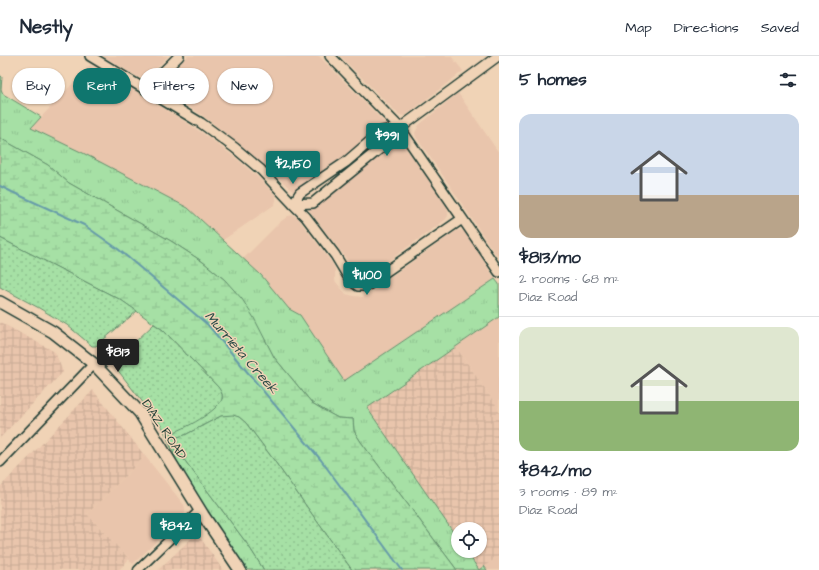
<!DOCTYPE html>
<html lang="en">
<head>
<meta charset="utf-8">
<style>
  body { margin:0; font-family:"Architects Daughter",sans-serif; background:#f6f6f7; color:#1f2937; height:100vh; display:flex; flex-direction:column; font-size:15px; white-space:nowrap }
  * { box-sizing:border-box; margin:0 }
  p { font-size:13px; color:#747a83 }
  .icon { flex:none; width:22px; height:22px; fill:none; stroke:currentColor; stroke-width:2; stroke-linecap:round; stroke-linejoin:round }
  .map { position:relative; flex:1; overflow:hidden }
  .panel { display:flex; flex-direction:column; background:#fff; width:320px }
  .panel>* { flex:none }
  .banner { position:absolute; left:12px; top:12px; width:380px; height:36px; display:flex; gap:8px }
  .tools { position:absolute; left:451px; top:466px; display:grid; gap:8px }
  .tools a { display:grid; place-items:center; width:36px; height:36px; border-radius:50%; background:#fff; box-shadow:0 1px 3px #0004; font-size:20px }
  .price { position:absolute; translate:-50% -34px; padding:0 9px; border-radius:4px; background:#0f766e; color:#fff; font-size:13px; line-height:26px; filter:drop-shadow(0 1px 2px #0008) }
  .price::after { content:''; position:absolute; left:50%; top:24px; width:12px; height:9px; margin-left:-6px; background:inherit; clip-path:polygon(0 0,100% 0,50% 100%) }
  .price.on { background:#222; color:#fff }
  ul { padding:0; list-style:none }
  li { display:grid; align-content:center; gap:8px; height:212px; padding:0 20px }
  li+li { border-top:1px solid #e0e1e3 }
  li span { display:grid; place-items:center; height:124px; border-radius:12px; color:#555 }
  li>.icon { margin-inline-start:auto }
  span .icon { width:72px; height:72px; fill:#fffc; stroke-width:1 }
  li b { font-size:17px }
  h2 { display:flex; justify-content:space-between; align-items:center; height:48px; padding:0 20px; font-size:17px }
  .tag { padding:0 14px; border-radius:18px; background:#fff; box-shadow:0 1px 3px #0004; font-size:14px; line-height:36px }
  .tag.on { background:#0f766e; color:#fff }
  header { display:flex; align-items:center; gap:24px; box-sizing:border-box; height:56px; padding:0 20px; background:#fff; border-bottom:1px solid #e0e1e3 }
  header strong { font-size:19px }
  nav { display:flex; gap:22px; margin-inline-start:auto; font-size:14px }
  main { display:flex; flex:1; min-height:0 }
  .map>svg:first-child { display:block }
  .built { fill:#e9c5ac }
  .industrial { fill:url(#industrial-grid) }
  .grass { fill:url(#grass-tufts); stroke:#628e6c }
  .wetland { fill:url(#wetland-marsh); stroke:#628e6c }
  .park { fill:url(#park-dots); stroke:#628e6c }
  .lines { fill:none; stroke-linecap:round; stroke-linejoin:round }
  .stream { stroke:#669ba9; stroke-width:2 }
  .minor-casing { stroke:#1f3d34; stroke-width:11 }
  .tertiary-casing { stroke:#1f3d34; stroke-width:12 }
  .secondary-casing { stroke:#1f3d34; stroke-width:14 }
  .minor { stroke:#f0d3b6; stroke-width:8 }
  .tertiary { stroke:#f0d3b6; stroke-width:9 }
  .secondary { stroke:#f0d3b6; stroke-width:11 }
  .labels { text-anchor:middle; stroke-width:3; stroke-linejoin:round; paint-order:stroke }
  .street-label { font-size:13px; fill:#1f3d34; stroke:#f0d3b6 }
  .water-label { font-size:14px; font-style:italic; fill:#2b4d48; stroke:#f0d3b6 }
</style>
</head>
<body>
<header>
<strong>Nestly</strong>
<nav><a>Map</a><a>Directions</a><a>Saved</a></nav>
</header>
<main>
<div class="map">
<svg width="499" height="514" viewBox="0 0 499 514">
  <defs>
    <pattern id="industrial-grid" width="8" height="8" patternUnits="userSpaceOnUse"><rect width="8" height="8" fill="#e9c5ac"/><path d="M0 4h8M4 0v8" fill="none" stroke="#c7aa95"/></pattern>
    <pattern id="grass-tufts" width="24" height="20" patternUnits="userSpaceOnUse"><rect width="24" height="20" fill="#a6e0a5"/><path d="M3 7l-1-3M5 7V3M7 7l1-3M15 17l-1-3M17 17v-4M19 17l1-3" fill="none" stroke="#8ec18f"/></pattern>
    <pattern id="wetland-marsh" width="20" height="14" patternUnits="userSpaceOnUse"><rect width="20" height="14" fill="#a6e0a5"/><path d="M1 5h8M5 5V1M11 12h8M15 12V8" fill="none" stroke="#8ec18f"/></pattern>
    <pattern id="park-dots" width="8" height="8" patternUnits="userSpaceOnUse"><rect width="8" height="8" fill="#a6e0a5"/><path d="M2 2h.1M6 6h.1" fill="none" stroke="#8ec18f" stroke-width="1.8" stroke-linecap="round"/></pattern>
  </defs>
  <rect width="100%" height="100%" fill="#f0d3b6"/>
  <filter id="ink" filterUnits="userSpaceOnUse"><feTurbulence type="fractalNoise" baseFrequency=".025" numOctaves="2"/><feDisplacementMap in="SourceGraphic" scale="8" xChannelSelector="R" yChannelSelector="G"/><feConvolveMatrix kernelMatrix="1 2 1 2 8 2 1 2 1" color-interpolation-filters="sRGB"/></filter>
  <g filter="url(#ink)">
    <path class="built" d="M103,0H168L150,19L143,22L138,21Z
      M188,0H319L387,69L388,73L344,103L294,136L263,108L228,79L202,59L162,33L161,28L163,24Z
      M340,0H451L463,15L409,57L404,60L398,58Z
      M90,9L139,37L187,67L208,81L237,103L261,124L276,140V145L274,149L223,184L188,152L31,72Z
      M458,37L499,97V201L494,196L450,130L416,81L415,77L419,69Z
      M400,87L403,88L447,151L448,156V160L445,164L376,214L368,218H357L352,213L349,207L343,198L309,154L307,150L395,88Z
      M293,159L297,161L332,207L335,213V225L346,238L354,240L362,241L369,239L386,226L392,220L456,175L460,174L465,176L495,223L344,326L300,259L289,253L261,219L243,203L279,167L288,160Z
      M499,261V353L456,291Z
      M145,400L184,449L185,453V456L184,459L133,508L87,458Z
      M499,500V514H487L484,510Z"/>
    <path class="industrial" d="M0,266L55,296L63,316L0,382Z
      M456,291L499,353V500L479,514L466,495H480V473H458V483L367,352Z
      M93,334L145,400L87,458L129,503L119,514H0V431L38,392Z
      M197,477L223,514H158Z"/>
    <path class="grass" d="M0,19L2,21L1,33L3,38L41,61L31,72L83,97L188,152L261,219L289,253L300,259L344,325L495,223L499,228V261L367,352L458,483V495H466L479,514L484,510L487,514H457L361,386L354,375L353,363L338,362L327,356L312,347L274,301L265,284L225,224L203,206L171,185L69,127L48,109L0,82Z
      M170,389L183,402L248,489L264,514H245L187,427Z"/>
    <path class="wetland" d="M0,82L48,109L69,127L171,185L203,206L225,224L242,243L254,262L274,301L312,347L327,356L338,362L353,363L354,375L361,386L457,514H352L314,461L273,403L246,367L239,361L221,360L185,379L174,382L171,377L175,376L222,343V338L218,331L163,274L121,244L0,182Z"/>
    <path class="park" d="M0,182L121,244L137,255L96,290H92L67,269L39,252L0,231Z
      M154,268L163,274L218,331C221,335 223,339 222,343C218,355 183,374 171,377L174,382L185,379L221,360L233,359L239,361L246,367L273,403L314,461L352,514H264L248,489L183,402L170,389L163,372L116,312L115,308L117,303Z"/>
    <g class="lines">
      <path class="stream" d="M0,130L12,136L84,169L118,193L208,269L321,404L402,514"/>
      <defs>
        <path id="minor" d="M138,514L200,454"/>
        <path id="tertiary" d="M90,0L201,67L235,92L261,114L293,148L306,161L335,199L350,224L358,230H367L378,221L462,163
          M330,0L400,72L499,216
          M146,33L179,0
          M293,148L300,137L346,106L382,75L400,72L498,0
          M293,148L313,147L377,95L394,83L400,72
          M0,406L94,308"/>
        <path id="secondary" d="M0,246L53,276L94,308L140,357L203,459L240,514"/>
      </defs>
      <use href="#minor" class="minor-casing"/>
      <use href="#tertiary" class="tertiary-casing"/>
      <use href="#secondary" class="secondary-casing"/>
      <use href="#minor" class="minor"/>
      <use href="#tertiary" class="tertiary"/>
      <use href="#secondary" class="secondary"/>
    </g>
  </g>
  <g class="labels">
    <g class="street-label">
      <text transform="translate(165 373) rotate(56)" y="5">DIAZ ROAD</text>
    </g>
    <g class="water-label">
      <text transform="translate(242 296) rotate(49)" y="5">Murrieta Creek</text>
    </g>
  </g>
</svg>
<div class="tools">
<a><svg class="icon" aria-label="locate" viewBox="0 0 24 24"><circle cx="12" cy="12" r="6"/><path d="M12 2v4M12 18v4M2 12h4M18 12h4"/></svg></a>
</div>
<b class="price" style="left:387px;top:101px">$991</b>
<b class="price" style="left:293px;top:129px">$2,150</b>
<b class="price" style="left:367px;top:240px">$1,100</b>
<b class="price on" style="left:118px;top:317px">$813</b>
<b class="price" style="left:176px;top:491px">$842</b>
<div class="banner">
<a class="tag">Buy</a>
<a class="tag on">Rent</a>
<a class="tag">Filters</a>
<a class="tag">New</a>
</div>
</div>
<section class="panel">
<h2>5 homes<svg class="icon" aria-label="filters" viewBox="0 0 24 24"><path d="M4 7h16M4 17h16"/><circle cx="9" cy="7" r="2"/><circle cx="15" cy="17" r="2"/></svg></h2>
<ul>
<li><span style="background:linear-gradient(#c9d6e8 65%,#b9a48a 0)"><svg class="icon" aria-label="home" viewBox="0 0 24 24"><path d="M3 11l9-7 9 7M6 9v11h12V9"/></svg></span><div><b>$813/mo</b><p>2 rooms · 68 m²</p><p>Diaz Road</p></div></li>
<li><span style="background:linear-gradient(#dfe7d0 60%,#8fb573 0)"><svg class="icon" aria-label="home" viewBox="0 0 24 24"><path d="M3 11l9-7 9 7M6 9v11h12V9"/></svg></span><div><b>$842/mo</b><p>3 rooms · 89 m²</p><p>Diaz Road</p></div></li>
</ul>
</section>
</main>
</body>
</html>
